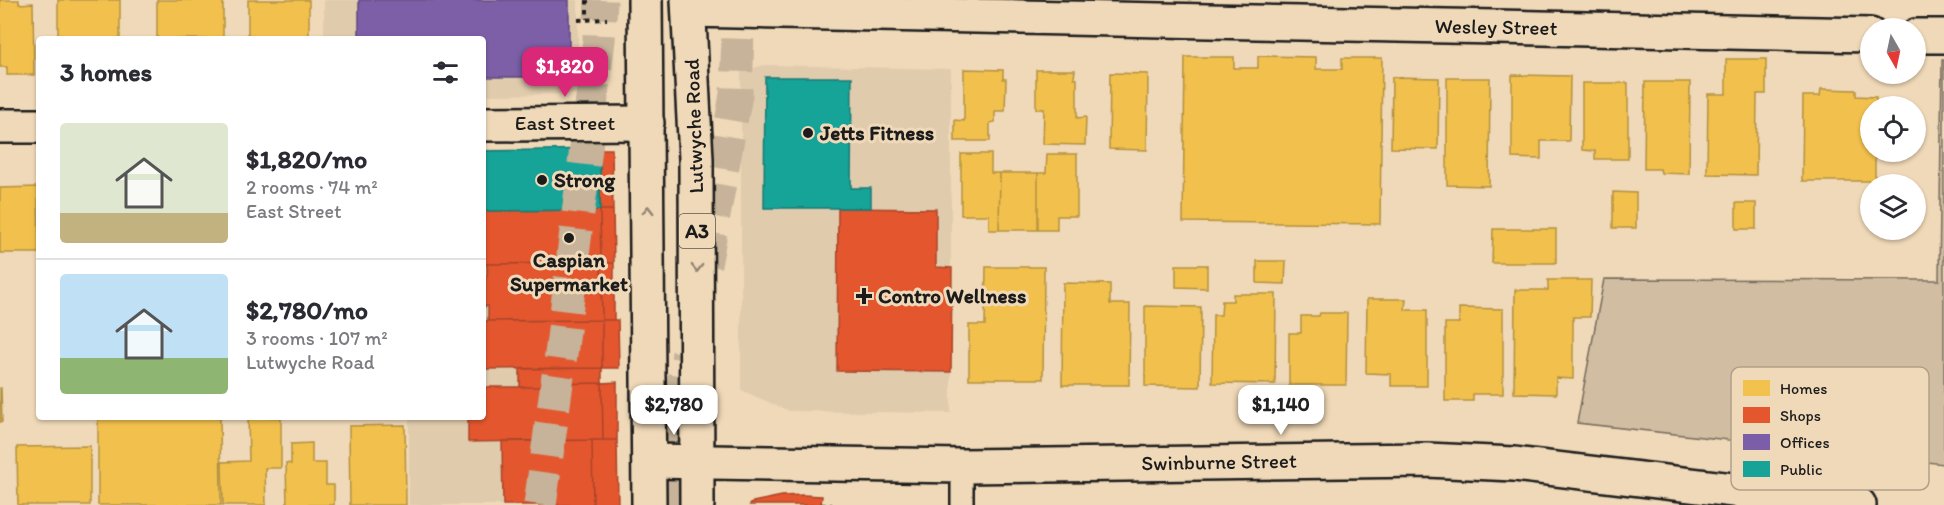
<!DOCTYPE html>
<html lang="en">
<head>
<meta charset="utf-8">
<style>
  body { margin:0; font-family:Itim,sans-serif; background:#f7f7f7; color:#2b2b33; height:100vh; display:flex; flex-direction:column; font-size:22px; white-space:nowrap }
  * { box-sizing:border-box; margin:0 }
  p { font-size:20px; color:#7c7c81 }
  .icon { flex:none; width:33px; height:33px; fill:none; stroke:currentColor; stroke-width:2; stroke-linecap:round; stroke-linejoin:round }
  .map { position:relative; flex:1; overflow:hidden }
  .panel { position:absolute; left:36px; top:36px; width:450px; height:384px; display:flex; flex-direction:column; background:#fff; border-radius:6px; box-shadow:0 2px 4px #0004 }
  .panel>* { flex:none }
  .needle { width:39px; rotate:171deg }
  .controls { position:absolute; left:1860px; top:18px; display:grid; gap:12px }
  .controls a { display:grid; place-items:center; width:66px; height:66px; border-radius:50%; background:#fff; box-shadow:0 2px 4px #0004; font-size:30px }
  .price { position:absolute; translate:-50% -51px; padding:0 14px; border-radius:12px; background:#fff; color:#222; font-size:20px; line-height:39px; filter:drop-shadow(0 2px 3px #0008) }
  .price::after { content:''; position:absolute; left:50%; top:36px; width:18px; height:14px; margin-left:-9px; background:inherit; clip-path:polygon(0 0,100% 0,50% 100%) }
  .price.on { background:#db2777; color:#fff }
  ul { padding:0; list-style:none }
  li { display:flex; align-items:center; gap:18px; height:150px; padding:0 24px }
  li+li { border-top:2px solid #e1e1e2 }
  li span { display:grid; place-items:center; flex:none; width:168px; height:120px; border-radius:6px; color:#555 }
  li>.icon { margin-inline-start:auto }
  span .icon { width:72px; height:72px; fill:#fffc; stroke-width:1 }
  li b { font-size:26px }
  h2 { display:flex; justify-content:space-between; align-items:center; height:72px; padding:0 24px; font-size:26px }
  .map>svg:first-child { display:block }
  .built { fill:#e0cbad }
  .green { fill:#d1bda1; stroke:#766c5e; stroke-width:1.5 }
  .homes { fill:#f2c14e; stroke:#b2903f; stroke-width:1.5 }
  .shops { fill:#e4572e; stroke:#a84529; stroke-width:1.5 }
  .offices { fill:#7b5ea7; stroke:#5e4a7d; stroke-width:1.5 }
  .public { fill:#17a398; stroke:#187a73; stroke-width:1.5 }
  .lines { fill:none; stroke-linecap:round; stroke-linejoin:round }
  .highway-tunnel { stroke:#c6b399; stroke-width:33; stroke-dasharray:33 16; stroke-linecap:butt }
  .lane-casing { stroke:#1c1c1c; stroke-width:26 }
  .street-casing { stroke:#1c1c1c; stroke-width:38 }
  .highway-casing { stroke:#1c1c1c; stroke-width:38 }
  .path { stroke:#1c1c1c; stroke-width:4; stroke-dasharray:4.5 4.5; stroke-linecap:butt }
  .lane { stroke:#f0d9b8; stroke-width:21 }
  .street { stroke:#f0d9b8; stroke-width:33 }
  .highway { stroke:#f0d9b8; stroke-width:33 }
  .oneway { stroke:#918472 }
  .poi-dot { fill:#1c1c1c; stroke:#f0d9b8; stroke-width:2 }
  .labels { text-anchor:middle; stroke-width:6; stroke-linejoin:round; paint-order:stroke }
  .shield { fill:#f0d9b8; stroke:#5c554b; stroke-width:1.5 }
  .shield-label { font-size:20px; font-weight:bold; fill:#1c1c1c }
  .street-label { font-size:21px; fill:#1c1c1c; stroke:#f0d9b8 }
  .poi-label { font-size:21px; font-weight:bold; fill:#1c1c1c; stroke:#f0d9b8; text-anchor:start }
  .key { fill:#f0d9b8; stroke:#b0a089; stroke-width:1.5 }
  .key-label { font-size:16px; fill:#1c1c1c }
</style>
</head>
<body>
<div class="map">
<svg width="1944" height="505" viewBox="0 0 1944 505">
  <rect width="100%" height="100%" fill="#f0d9b8"/>
  <filter id="ink" filterUnits="userSpaceOnUse"><feTurbulence type="fractalNoise" baseFrequency=".0167" numOctaves="2"/><feDisplacementMap in="SourceGraphic" scale="12" xChannelSelector="R" yChannelSelector="G"/><feConvolveMatrix kernelMatrix="1 2 1 2 8 2 1 2 1" color-interpolation-filters="sRGB"/></filter>
  <g filter="url(#ink)">
    <path class="built" d="M324,0H578V94L483,95V39H324Z
      M765,65L951,69V413L789,411L741,390V71Z
      M483,149H600L603,440L593,505H409V417H483Z"/>
    <path class="green" d="M1942,60H1944V464L1577,423L1604,279L1939,280Z"/>
    <path class="homes" d="M0,0H19V4L33,3L34,75H7V67H0Z
      M58,0H120V39H58Z
      M157,0H223V39H157Z
      M248,0H309V39H248Z
      M1258,56L1316,57V69H1342V58H1382L1380,224L1183,222L1185,57H1234V68H1258Z
      M1726,59H1766V94H1757L1756,175L1707,174L1708,94H1726Z
      M964,69L1003,70V79H1006L1005,111H995V122L990,123V141H955V120L964,121Z
      M1036,70H1075L1074,78L1077,79V118L1086,117L1085,145L1043,144L1044,109H1036Z
      M1110,73L1148,74L1147,150L1109,149Z
      M1512,75L1570,76L1569,141H1541V159L1512,158Z
      M1392,77L1439,78L1438,149L1391,148Z
      M1447,78H1490L1489,186L1447,185Z
      M1645,82H1690L1689,174L1661,173L1660,169H1644Z
      M1582,83H1628V159H1595V151L1582,150Z
      M1821,89L1856,90V96L1876,97V106H1870V152H1875V181H1802L1803,96H1820Z
      M961,154H991V173H1000L999,230H989V215H961Z
      M1047,154H1077V216H1057V230H1038V173H1046Z
      M1000,173H1038V230H999Z
      M38,187L39,253H0V188Z
      M1613,192L1636,193V228H1613Z
      M1736,203H1756V229H1736Z
      M1493,229H1556V263H1492Z
      M1257,261H1286L1285,284L1257,283Z
      M1176,265H1207V288L1176,287Z
      M986,267H1044L1043,379H969V325H985Z
      M1548,280H1591L1590,317H1573V379L1556,378V394L1514,393L1515,290H1548Z
      M1063,283L1110,284V304H1130L1129,385H1062Z
      M1233,294H1276L1275,384L1212,383L1213,315H1221L1222,301H1233Z
      M1367,299H1406L1405,310H1427V386H1391V374L1366,373Z
      M1145,306L1201,307L1200,387L1145,386Z
      M1459,308L1503,309V394H1473V401H1445V323H1459Z
      M1320,313H1347L1346,385H1289V333H1301V316H1319Z
      M0,388H1L2,422H0Z
      M98,417H220L221,505H98Z
      M248,417H281V468H265L266,505H223L222,462L249,461Z
      M405,425L406,505H350L349,426Z
      M312,443V463H326V485H334V505H287L286,463L291,464V444Z
      M90,446V505H18L17,447Z"/>
    <path class="shops" d="M600,149H612L613,210H600Z
      M838,208L936,209V267L952,268L951,372L837,371Z
      M600,210H613L614,263H601Z
      M600,210L601,263L483,264V211Z
      M601,263H614V320H602Z
      M601,263L602,320L488,321V306L483,307V276H487V264Z
      M602,320H618L619,368H602Z
      M602,320V368L483,369V321Z
      M602,368V383L549,384V387H520V369Z
      M617,382V440H603L602,383Z
      M602,383L603,440L468,442V417H483V387H549V384Z
      M592,440L593,505H503L502,441Z
      M592,440H617L618,505H593Z
      M803,495L822,496L821,505H750L753,502L782,496Z"/>
    <path class="offices" d="M359,0H569V57L551,77H483V39H359Z"/>
    <path class="public" d="M765,77H852L851,188H871V208H764Z
      M600,149V210L483,211V151Z"/>
    <g class="lines">
      <path class="highway-tunnel" d="M705,265L736,95L739,0
        M540,505L562,347L599,40L601,0
        M661,505L688,354"/>
      <defs>
        <path id="lane" d="M962,466V505"/>
        <path id="street" d="M689,10L1870,35
          M1916,36H1944
          M483,124L647,123
          M0,126H39
          M650,461L962,466L1427,460L1514,464L1859,505"/>
        <path id="highway" d="M645,0L649,505
          M688,0L696,159L697,505"/>
      </defs>
      <use href="#lane" class="lane-casing"/>
      <use href="#street" class="street-casing"/>
      <use href="#highway" class="highway-casing"/>
      <path class="path" d="M587,0V19
        M578,20L607,19
        M821,505H832"/>
      <use href="#lane" class="lane"/>
      <use href="#street" class="street"/>
      <use href="#highway" class="highway"/>
    </g>
    <defs><path id="oneway-chevron" d="M-2-3.5L2.5 0L-2 3.5" fill="none" stroke-width="1.6" stroke-linecap="round" stroke-linejoin="round" transform="scale(1.5)"/></defs>
    <g class="oneway">
      <use href="#oneway-chevron" transform="translate(648 210) rotate(-90)"/>
      <use href="#oneway-chevron" transform="translate(697 268) rotate(90)"/>
    </g>
  </g>
  <g class="poi-dot">
    <circle cx="808" cy="133" r="6"/>
    <circle cx="542" cy="180" r="6"/>
    <circle cx="569" cy="238" r="6"/>
    <path d="M861 287h6v6h6v6h-6v6h-6v-6h-6v-6h6z"/>
  </g>
  <g class="labels">
    <rect class="shield" x="679" y="214" width="36" height="34" rx="4.5"/>
    <g class="shield-label">
      <text x="697" y="238">A3</text>
    </g>
    <g class="street-label">
      <text transform="translate(1496 27) rotate(1)" y="7">Wesley Street</text>
      <text x="565" y="130">East Street</text>
      <text transform="translate(694 126) rotate(-92)" y="7">Lutwyche Road</text>
      <text transform="translate(1219 462) rotate(-1)" y="7">Swinburne Street</text>
    </g>
    <g class="poi-label">
      <text x="820" y="140">Jetts Fitness</text>
      <text x="554" y="187">Strong</text>
      <text x="569" y="267" text-anchor="middle">Caspian<tspan x="569" dy="24">Supermarket</tspan></text>
      <text x="878" y="303">Contro Wellness</text>
    </g>
  </g>
  <rect x="1731" y="367" width="198" height="123" rx="9" class="key"/>
  <rect x="1743" y="380" width="27" height="16" fill="#f2c14e"/>
  <rect x="1743" y="407" width="27" height="16" fill="#e4572e"/>
  <rect x="1743" y="434" width="27" height="16" fill="#7b5ea7"/>
  <rect x="1743" y="461" width="27" height="16" fill="#17a398"/>
  <g class="key-label">
    <text x="1780" y="394">Homes</text>
    <text x="1780" y="421">Shops</text>
    <text x="1780" y="448">Offices</text>
    <text x="1780" y="475">Public</text>
  </g>
</svg>
<div class="controls">
<a><svg class="needle" viewBox="-14 -14 28 28"><path d="M0-13l5 13h-10z" fill="#e53935"/><path d="M0 13l5-13h-10z" fill="#7c7c81"/></svg></a>
<a><svg class="icon" aria-label="locate" viewBox="0 0 24 24"><circle cx="12" cy="12" r="6"/><path d="M12 2v4M12 18v4M2 12h4M18 12h4"/></svg></a>
<a><svg class="icon" aria-label="layers" viewBox="0 0 24 24"><path d="M12 4l9 5-9 5-9-5zM3 14l9 5 9-5"/></svg></a>
</div>
<b class="price on" style="left:565px;top:98px">$1,820</b>
<b class="price" style="left:674px;top:436px">$2,780</b>
<b class="price" style="left:1281px;top:436px">$1,140</b>
<section class="panel">
<h2>3 homes<svg class="icon" aria-label="filters" viewBox="0 0 24 24"><path d="M4 7h16M4 17h16"/><circle cx="9" cy="7" r="2"/><circle cx="15" cy="17" r="2"/></svg></h2>
<ul>
<li><span style="background:linear-gradient(#dfe7d0 75%,#c2b280 0)"><svg class="icon" aria-label="home" viewBox="0 0 24 24"><path d="M3 11l9-7 9 7M6 9v11h12V9"/></svg></span><div><b>$1,820/mo</b><p>2 rooms · 74 m²</p><p>East Street</p></div></li>
<li><span style="background:linear-gradient(#bfe0f5 70%,#8fb573 0)"><svg class="icon" aria-label="home" viewBox="0 0 24 24"><path d="M3 11l9-7 9 7M6 9v11h12V9"/></svg></span><div><b>$2,780/mo</b><p>3 rooms · 107 m²</p><p>Lutwyche Road</p></div></li>
</ul>
</section>
</div>
</body>
</html>
